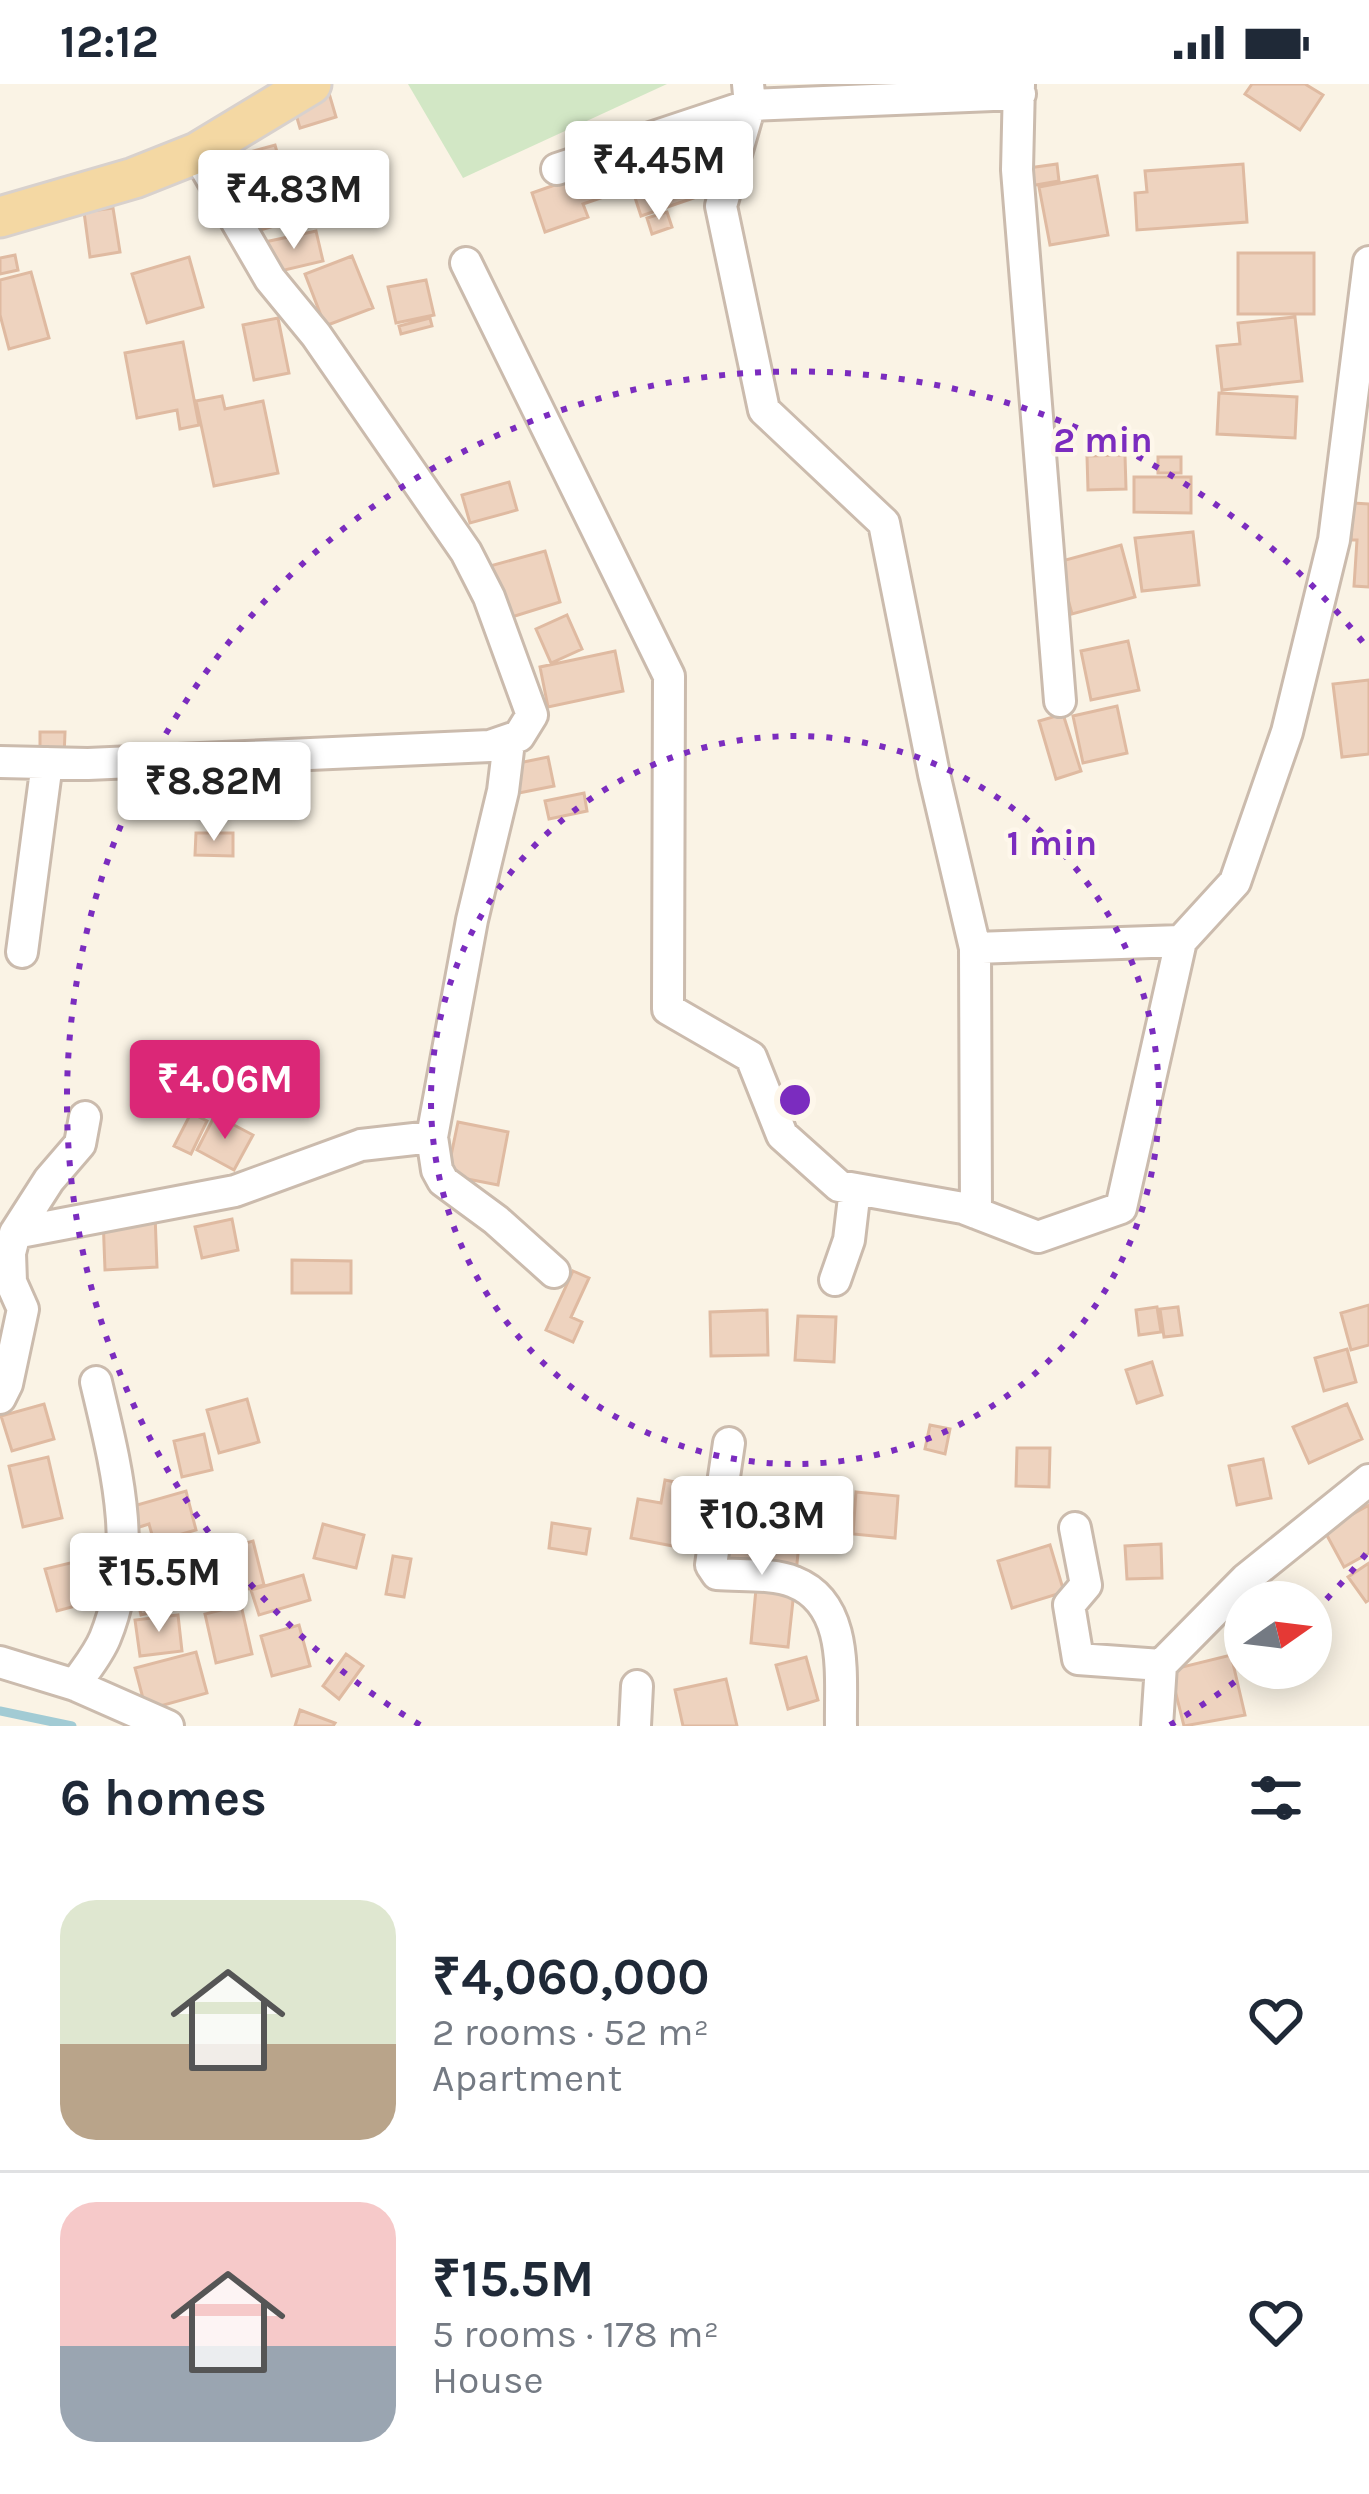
<!DOCTYPE html>
<html lang="en">
<head>
<meta charset="utf-8">
<style>
  body { margin:0; font-family:Karla,sans-serif; background:#f2f2f3; color:#1f2937; height:100vh; display:flex; flex-direction:column; font-size:45px; white-space:nowrap }
  * { box-sizing:border-box; margin:0 }
  p { font-size:39px; color:#747a83 }
  .icon { flex:none; width:66px; height:66px; fill:none; stroke:currentColor; stroke-width:2; stroke-linecap:round; stroke-linejoin:round }
  .map { position:relative; height:1642px; overflow:hidden }
  .drawer { display:flex; flex-direction:column; background:#fff; flex:1 }
  .drawer>* { flex:none }
  .needle { width:78px; rotate:76deg }
  .controls { position:absolute; left:1224px; top:1497px; display:grid; gap:24px }
  .controls a { display:grid; place-items:center; width:108px; height:108px; border-radius:50%; background:#fff; box-shadow:0 6px 30px #0003; font-size:60px }
  .price { position:absolute; translate:-50% -102px; padding:0 27px; border-radius:12px; background:#fff; color:#222; font-size:39px; line-height:78px; filter:drop-shadow(0 3px 6px #0008) }
  .price::after { content:''; position:absolute; left:50%; top:72px; width:36px; height:27px; margin-left:-18px; background:inherit; clip-path:polygon(0 0,100% 0,50% 100%) }
  .price.current { background:#db2777; color:#fff }
  ul { padding:0; list-style:none }
  li { display:flex; align-items:center; gap:36px; height:300px; padding:0 60px }
  li+li { border-top:3px solid #e0e1e3 }
  li span { display:grid; place-items:center; flex:none; width:336px; height:240px; border-radius:36px; color:#555 }
  li>.icon { margin-inline-start:auto }
  span .icon { width:144px; height:144px; fill:#fffc; stroke-width:1 }
  li b { font-size:51px }
  h2 { display:flex; justify-content:space-between; align-items:center; height:144px; padding:0 60px; font-size:51px }
  .status { display:flex; justify-content:space-between; align-items:center; height:84px; padding:0 60px; background:#fff; direction:ltr }
  .status svg { height:33px; fill:currentColor }
  .map>svg:first-child { display:block }
  .green { fill:#d2e7c5 }
  .lines { fill:none; stroke-linecap:round; stroke-linejoin:round }
  .stream { stroke:#a2cbd4; stroke-width:9 }
  .building { fill:#eed3bf; stroke:#dfbaa1; stroke-width:3 }
  .minor-casing { stroke:#cbbbad; stroke-width:36 }
  .major-casing { stroke:#d8d1cd; stroke-width:45 }
  .minor { stroke:#fff; stroke-width:30 }
  .major { stroke:#f4d8a3; stroke-width:39 }
  .ring { fill:none; stroke:#7b2cbf; stroke-width:6; stroke-dasharray:6 12 }
  .centre { fill:#7b2cbf; stroke:#fef7eb; stroke-width:6 }
  .ring-label { font-size:36px; text-anchor:middle; font-weight:bold; fill:#7b2cbf; stroke:#fef7eb; stroke-width:9; stroke-linejoin:round; paint-order:stroke }
</style>
</head>
<body>
<div class="status"><b>12:12</b><svg viewBox="0 0 49 12"><path d="M0 12V9h3v3zM5 12V6h3v6zM10 12V3h3v9zM15 12V0h3v12zM26 1h20v11H26zM47 4h2v5h-2z"/></svg></div>
<div class="map">
<svg width="1369" height="1642" viewBox="0 0 1369 1642">
  <rect width="100%" height="100%" fill="#faf3e5"/>
  <path class="green" d="M408,0H667L463,94Z"/>
  <g class="lines">
    <path class="stream" d="M0,1627L72,1642"/>
  </g>
  <path class="building" d="M1252,0H1305L1323,11L1300,46L1245,10Z
    M328,6L336,33L300,44L292,17Z
    M694,59L711,108L641,132L625,83Z
    M275,61L296,136L249,149L228,74Z
    M1057,80L1059,97L1024,103L1021,85Z
    M1243,80L1247,138L1137,146L1135,109L1147,108L1145,87Z
    M606,83L615,109L583,120L588,133L545,148L532,109Z
    M1097,92L1108,151L1050,161L1039,103Z
    M113,124L120,168L90,173L84,128Z
    M667,128L672,143L652,150L647,134Z
    M316,147L323,177L272,189L265,158Z
    M1238,169H1314V230H1238Z
    M15,171L18,186L0,190V174Z
    M352,172L373,224L325,242L305,190Z
    M189,173L203,223L147,239L132,190Z
    M31,188L49,254L9,265L0,231V196Z
    M426,196L434,231L396,239L388,203Z
    M1295,233L1302,297L1222,306L1217,262L1240,260L1238,239Z
    M278,234L289,289L254,296L243,241Z
    M430,234L432,242L401,250L399,242Z
    M183,258L199,341L180,345L177,326L137,334L125,269Z
    M1219,309L1297,313L1295,354L1217,350Z
    M222,312L225,325L263,317L278,389L214,402L196,317Z
    M1125,371L1126,405L1088,406L1087,372Z
    M1158,373H1181V389H1158Z
    M1134,393H1191V429L1134,428Z
    M509,398L517,426L470,439L462,411Z
    M1353,419L1369,420V503L1354,502L1357,456H1351Z
    M1193,448L1199,501L1142,507L1135,454Z
    M1121,461L1135,513L1072,530L1058,478Z
    M545,467L560,518L505,535L490,482Z
    M567,531L582,565L551,579L536,545Z
    M1128,557L1139,606L1091,616L1081,567Z
    M615,567L623,607L548,623L540,583Z
    M1369,596V670L1342,673L1333,600Z
    M1117,622L1127,669L1083,679L1073,632Z
    M1063,630L1081,687L1056,695L1039,637Z
    M40,648H65L64,674L40,673Z
    M548,673L554,702L519,709L514,680Z
    M584,709L587,727L549,735L545,717Z
    M196,749H233V772L195,771Z
    M191,1029L207,1037L191,1070L174,1062Z
    M215,1031L253,1051L234,1086L197,1066Z
    M458,1038L508,1048L498,1101L447,1091Z
    M155,1130L157,1183L105,1186L103,1133Z
    M232,1135L238,1166L202,1174L195,1143Z
    M292,1176L351,1177V1209H292Z
    M573,1187L589,1194L571,1233L582,1238L573,1258L546,1246Z
    M1369,1221V1261L1351,1266L1341,1229Z
    M1157,1223L1161,1248L1139,1251L1136,1226Z
    M1178,1223L1182,1251L1164,1253L1160,1225Z
    M767,1226L768,1271L711,1272L710,1228Z
    M798,1232L836,1233L834,1278L795,1276Z
    M1347,1265L1356,1298L1324,1307L1315,1274Z
    M1152,1278L1162,1311L1137,1319L1126,1286Z
    M247,1315L259,1358L219,1369L207,1326Z
    M44,1320L54,1355L12,1367L1,1332Z
    M1347,1320L1362,1355L1309,1379L1293,1343Z
    M930,1341L950,1345L945,1370L925,1365Z
    M204,1350L212,1386L182,1393L174,1357Z
    M1017,1364H1050L1049,1403L1016,1402Z
    M48,1373L62,1434L23,1443L9,1382Z
    M1263,1375L1271,1414L1237,1421L1229,1382Z
    M665,1396L715,1406L704,1468L631,1454L638,1415L661,1419Z
    M186,1407L196,1446L154,1458L149,1440L136,1444L130,1423Z
    M856,1408L898,1412L895,1454L853,1450Z
    M1369,1421V1469L1344,1483L1324,1446Z
    M552,1439L590,1445L586,1470L549,1464Z
    M323,1440L364,1451L356,1484L314,1474Z
    M719,1444L800,1451L788,1563L751,1559L756,1505L714,1501Z
    M253,1457L264,1501L141,1531L130,1484L188,1470L193,1492L216,1487L212,1468Z
    M1161,1460L1162,1494L1127,1495L1125,1462Z
    M1050,1461L1064,1508L1012,1524L998,1477Z
    M393,1472L411,1475L404,1513L386,1510Z
    M91,1474L102,1515L57,1527L45,1485Z
    M1369,1479V1516L1366,1518L1348,1493Z
    M303,1491L310,1516L259,1531L251,1506Z
    M241,1521L252,1570L216,1579L205,1530Z
    M178,1531L182,1567L140,1572L135,1536Z
    M299,1541L310,1582L272,1592L261,1552Z
    M196,1568L207,1609L146,1626L135,1584Z
    M346,1570L363,1582L339,1615L323,1602Z
    M1231,1571L1245,1631L1184,1642L1170,1586Z
    M806,1573L818,1616L788,1625L776,1581Z
    M726,1595L737,1642H683L675,1606Z
    M300,1626L335,1639L333,1642H295Z"/>
  <g class="lines">
    <defs>
      <path id="minor" d="M748,0L750,21L721,122L764,326L884,439L934,690L975,864L976,1129
        M1019,0L1017,86L1060,617
        M557,85L750,21L1020,10
        M466,179L669,592L668,925L751,973L782,1051L839,1102L963,1124L1038,1153L1121,1124L1181,857L1235,798L1287,648L1334,456L1369,178
        M0,678L88,680L490,662L519,652L532,631L489,513L466,468L316,251L270,195L197,69
        M975,864L1181,857
        M22,868L47,679
        M432,1053L437,1086L443,1097L496,1136L554,1188
        M15,1149L235,1107L361,1061L432,1053L472,836L503,707L509,658
        M835,1196L849,1156L855,1105
        M0,1314L7,1300L23,1225L11,1198L10,1169L15,1149L49,1096L80,1060L85,1033
        M729,1359L711,1481L717,1490C740,1492 773,1489 794,1498C850,1520 840,1593 841,1642
        M1075,1444L1086,1501L1069,1521L1078,1575L1161,1581
        M0,1578L75,1601L168,1642
        M75,1601C85,1586 98,1571 105,1554C140,1469 116,1383 96,1298
        M635,1642L637,1602
        M1157,1642L1161,1581L1246,1495L1369,1396"/>
      <path id="major" d="M0,133L134,94L197,69L311,0"/>
    </defs>
    <use href="#minor" class="minor-casing"/>
    <use href="#major" class="major-casing"/>
    <use href="#minor" class="minor"/>
    <use href="#major" class="major"/>
  </g>
  <g class="ring">
    <circle cx="795" cy="1016" r="364"/>
    <path d="M1366 1470A729 729 0 0 1 1315 1527M1249 1587A729 729 0 0 1 1170 1641M420 1641A729 729 0 1 1 1366 562"/>
  </g>
  <circle cx="795" cy="1016" r="18" class="centre"/>
  <g class="ring-label">
    <text x="1103" y="368">2 min</text>
    <text x="1052" y="771">1 min</text>
  </g>
</svg>
<div class="controls">
<a><svg class="needle" viewBox="-14 -14 28 28"><path d="M0-13l5 13h-10z" fill="#e53935"/><path d="M0 13l5-13h-10z" fill="#747a83"/></svg></a>
</div>
<b class="price" style="left:659px;top:139px">₹4.45M</b>
<b class="price" style="left:294px;top:168px">₹4.83M</b>
<b class="price" style="left:214px;top:760px">₹8.82M</b>
<b class="price current" style="left:225px;top:1058px">₹4.06M</b>
<b class="price" style="left:762px;top:1494px">₹10.3M</b>
<b class="price" style="left:159px;top:1551px">₹15.5M</b>
</div>
<section class="drawer">
<h2>6 homes<svg class="icon" aria-label="filters" viewBox="0 0 24 24"><path d="M4 7h16M4 17h16"/><circle cx="9" cy="7" r="2"/><circle cx="15" cy="17" r="2"/></svg></h2>
<ul>
<li><span style="background:linear-gradient(#dfe7d0 60%,#b9a48a 0)"><svg class="icon" aria-label="home" viewBox="0 0 24 24"><path d="M3 11l9-7 9 7M6 9v11h12V9"/></svg></span><div><b>₹4,060,000</b><p>2 rooms · 52 m²</p><p>Apartment</p></div><svg class="icon" aria-label="heart" viewBox="0 0 24 24"><path d="M12 20l-8-8c-3-5 5-10 8-4 3-6 11-1 8 4z"/></svg></li>
<li><span style="background:linear-gradient(#f6c9c9 60%,#9aa5b1 0)"><svg class="icon" aria-label="home" viewBox="0 0 24 24"><path d="M3 11l9-7 9 7M6 9v11h12V9"/></svg></span><div><b>₹15.5M</b><p>5 rooms · 178 m²</p><p>House</p></div><svg class="icon" aria-label="heart" viewBox="0 0 24 24"><path d="M12 20l-8-8c-3-5 5-10 8-4 3-6 11-1 8 4z"/></svg></li>
</ul>
</section>
</body>
</html>
